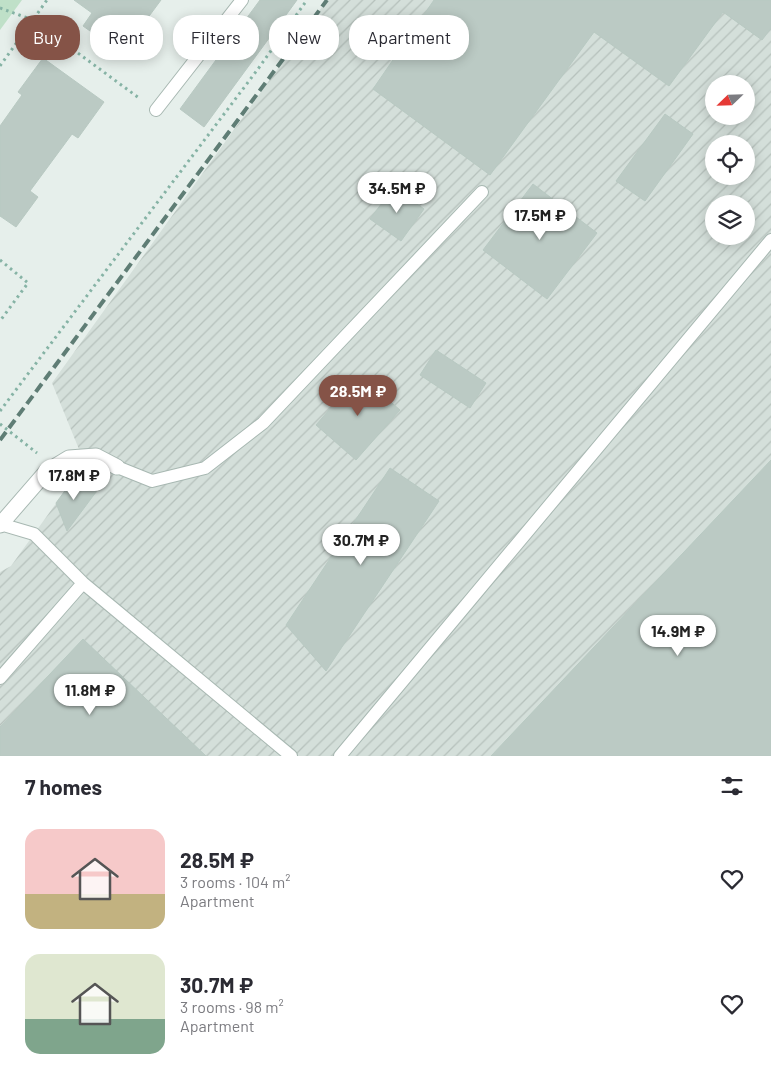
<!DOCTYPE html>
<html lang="en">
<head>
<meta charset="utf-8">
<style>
  body { margin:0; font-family:Barlow,sans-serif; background:#f2f2f3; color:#2b2b33; height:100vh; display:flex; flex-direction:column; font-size:19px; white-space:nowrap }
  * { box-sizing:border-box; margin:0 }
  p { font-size:16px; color:#7c7c81 }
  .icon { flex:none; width:28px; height:28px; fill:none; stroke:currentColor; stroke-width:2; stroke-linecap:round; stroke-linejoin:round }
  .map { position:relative; height:756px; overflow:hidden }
  .sheet { display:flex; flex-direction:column; background:#fff; flex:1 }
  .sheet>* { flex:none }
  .guide { position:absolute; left:15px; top:15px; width:500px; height:45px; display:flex; gap:10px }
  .needle { width:32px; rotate:247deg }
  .controls { position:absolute; left:705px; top:75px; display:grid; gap:10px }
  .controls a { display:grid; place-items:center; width:50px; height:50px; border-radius:50%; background:#fff; box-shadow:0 2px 12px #0003; font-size:25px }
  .price { position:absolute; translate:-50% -42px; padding:0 11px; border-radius:18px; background:#fff; color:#222; font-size:16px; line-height:32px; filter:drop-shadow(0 1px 2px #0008) }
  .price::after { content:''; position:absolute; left:50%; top:30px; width:15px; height:11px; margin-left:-8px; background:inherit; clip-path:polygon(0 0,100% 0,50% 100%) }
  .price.on { background:#855347; color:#fff }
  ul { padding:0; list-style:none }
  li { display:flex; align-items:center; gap:15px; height:125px; padding:0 25px }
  li span { display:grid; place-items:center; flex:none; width:140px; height:100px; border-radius:15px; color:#555 }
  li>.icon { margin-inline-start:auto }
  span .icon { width:60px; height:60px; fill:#fffc; stroke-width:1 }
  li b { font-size:21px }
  h2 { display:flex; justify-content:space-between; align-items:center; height:60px; padding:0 25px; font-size:21px }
  .tag { padding:0 18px; border-radius:20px; background:#fff; box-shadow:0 2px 12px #0003; font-size:18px; line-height:45px }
  .tag.on { background:#855347; color:#fff }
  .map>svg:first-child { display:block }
  .industrial { fill:url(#industrial-furrows); fill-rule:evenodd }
  .green { fill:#bfe0c8 }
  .building { fill:#bbcac4; stroke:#b8c9c2 }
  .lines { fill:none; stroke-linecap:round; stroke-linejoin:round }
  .lane-casing { stroke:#a8b8b2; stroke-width:14 }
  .street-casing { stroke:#a8b8b2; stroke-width:17 }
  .path { stroke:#86b3a5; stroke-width:3; stroke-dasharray:2.5 4; stroke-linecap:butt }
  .lane { stroke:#fff; stroke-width:12 }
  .street { stroke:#fff; stroke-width:15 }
  .rail { stroke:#5f7d75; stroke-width:4; stroke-dasharray:10 5; stroke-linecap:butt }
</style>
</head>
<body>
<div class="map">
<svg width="771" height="756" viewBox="0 0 771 756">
  <defs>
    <pattern id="industrial-furrows" width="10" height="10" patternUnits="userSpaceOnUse" patternTransform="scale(1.25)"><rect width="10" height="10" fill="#d4dfda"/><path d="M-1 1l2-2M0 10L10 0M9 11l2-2" fill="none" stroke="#b6c1bc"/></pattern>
  </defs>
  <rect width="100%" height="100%" fill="#e6efeb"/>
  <path class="industrial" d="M327,0H771V756H0V572L11,566L75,477L96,491L52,383ZM714,84H746V116H714ZM714,144H746V176H714ZM714,204H746V236H714Z"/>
  <path class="green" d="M0,0H22L0,30Z"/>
  <path class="building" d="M74,0H161L130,42L116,31L107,43L83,26L92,13Z
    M260,0H297L204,127L180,109Z
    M434,0H771V28L762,40L723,12L669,86L594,32L490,175L373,89Z
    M43,58L104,102L78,138L72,134L30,191L38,197L16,227L0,216V126L22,95L18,92Z
    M665,114L693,134L645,201L616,181Z
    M533,184L597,233L547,299L483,250Z
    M394,187L424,209L401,241L370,219Z
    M436,350L486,383L470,408L420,375Z
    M359,375L400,410L356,460L316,425Z
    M771,460V756H491Z
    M390,468L439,501L326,671L286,625Z
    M75,477L96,492L67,531L56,503Z
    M83,639L206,756H0V727Z"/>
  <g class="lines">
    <defs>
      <path id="lane" d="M156,110L242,0
        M117,467L152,481L205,468L263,423L482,192
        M0,524L34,534L83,583L291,756
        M0,678L83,583
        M340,756L771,240"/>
      <path id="street" d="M0,525L46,472L69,458L96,456L117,467"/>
    </defs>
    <use href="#lane" class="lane-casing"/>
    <use href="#street" class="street-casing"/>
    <path class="path" d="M0,8L33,20L139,98
      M0,66L47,0
      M0,260L28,283L0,321
      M0,411L258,69L307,0
      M0,424L37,453"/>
    <use href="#lane" class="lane"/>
    <use href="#street" class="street"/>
    <path class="rail" d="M0,440L327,0"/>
  </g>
</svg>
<div class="controls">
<a><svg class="needle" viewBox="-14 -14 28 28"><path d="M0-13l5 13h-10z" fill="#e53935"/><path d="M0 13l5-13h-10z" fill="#7c7c81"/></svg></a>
<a><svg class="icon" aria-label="locate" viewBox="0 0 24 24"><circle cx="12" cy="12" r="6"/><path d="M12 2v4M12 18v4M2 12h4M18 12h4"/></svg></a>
<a><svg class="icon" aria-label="layers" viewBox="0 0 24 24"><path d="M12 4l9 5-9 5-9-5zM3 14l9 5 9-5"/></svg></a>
</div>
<b class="price" style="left:397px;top:214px">34.5M ₽</b>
<b class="price" style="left:540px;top:241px">17.5M ₽</b>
<b class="price on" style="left:358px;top:417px">28.5M ₽</b>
<b class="price" style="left:74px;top:501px">17.8M ₽</b>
<b class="price" style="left:361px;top:566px">30.7M ₽</b>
<b class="price" style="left:678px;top:657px">14.9M ₽</b>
<b class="price" style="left:90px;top:716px">11.8M ₽</b>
<div class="guide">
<a class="tag on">Buy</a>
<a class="tag">Rent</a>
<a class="tag">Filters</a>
<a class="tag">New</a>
<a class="tag">Apartment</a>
</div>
</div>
<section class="sheet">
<h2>7 homes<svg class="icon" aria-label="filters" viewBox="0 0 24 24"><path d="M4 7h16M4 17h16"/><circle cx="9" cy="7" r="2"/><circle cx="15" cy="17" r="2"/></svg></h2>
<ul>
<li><span style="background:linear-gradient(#f6c9c9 65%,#c2b280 0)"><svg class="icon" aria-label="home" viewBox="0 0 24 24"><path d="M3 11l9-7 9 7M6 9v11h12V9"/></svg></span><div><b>28.5M ₽</b><p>3 rooms · 104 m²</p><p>Apartment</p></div><svg class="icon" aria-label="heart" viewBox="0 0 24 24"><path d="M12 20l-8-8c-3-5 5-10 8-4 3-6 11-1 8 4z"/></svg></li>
<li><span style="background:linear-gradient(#dfe7d0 65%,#7fa58c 0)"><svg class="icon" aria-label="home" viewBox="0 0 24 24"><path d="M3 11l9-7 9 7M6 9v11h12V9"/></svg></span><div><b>30.7M ₽</b><p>3 rooms · 98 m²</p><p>Apartment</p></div><svg class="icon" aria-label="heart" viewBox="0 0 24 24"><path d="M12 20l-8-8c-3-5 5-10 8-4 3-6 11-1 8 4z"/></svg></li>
</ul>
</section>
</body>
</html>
